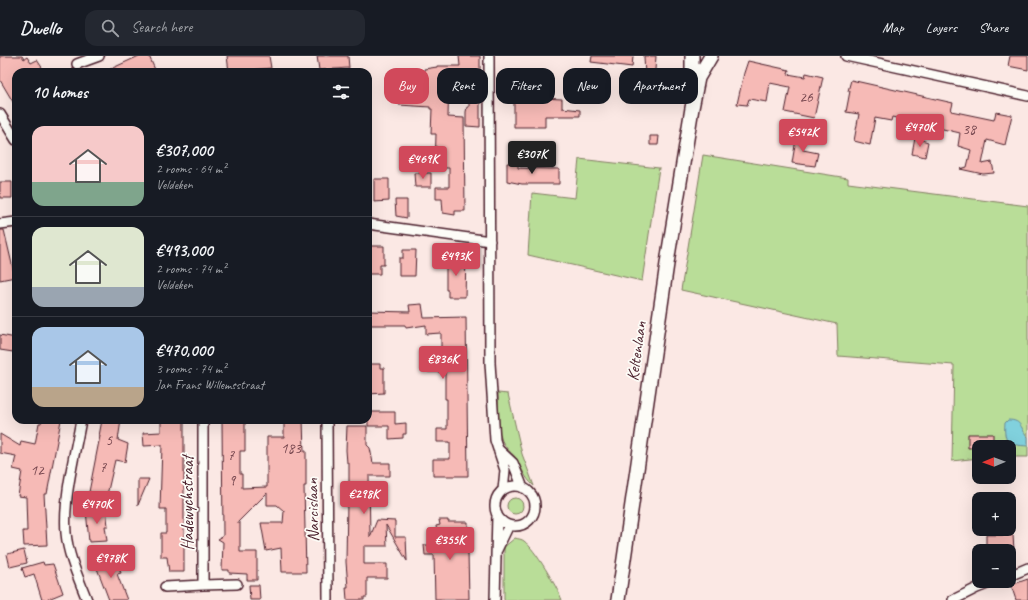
<!DOCTYPE html>
<html lang="en">
<head>
<meta charset="utf-8">
<style>
  body { margin:0; font-family:Caveat,sans-serif; background:#242831; color:#f1f3f6; height:100vh; display:flex; flex-direction:column; font-size:15px; white-space:nowrap }
  * { box-sizing:border-box; margin:0 }
  p { font-size:13px; color:#9ea1a6 }
  .icon { flex:none; width:22px; height:22px; fill:none; stroke:currentColor; stroke-width:2; stroke-linecap:round; stroke-linejoin:round }
  .map { position:relative; flex:1; overflow:hidden }
  .drawer { position:absolute; left:12px; top:12px; width:360px; height:356px; display:flex; flex-direction:column; background:#171b24; border-radius:12px; box-shadow:0 4px 16px #0002 }
  .drawer>* { flex:none }
  .banner { position:absolute; left:384px; top:12px; width:380px; height:36px; display:flex; gap:8px }
  .needle { width:26px; rotate:269deg }
  .buttons { position:absolute; left:972px; top:384px; display:grid; gap:8px }
  .buttons a { display:grid; place-items:center; width:44px; height:44px; border-radius:8px; background:#171b24; box-shadow:0 4px 16px #0002; font-size:20px }
  .price { position:absolute; translate:-50% -34px; padding:0 9px; border-radius:4px; background:#d1495b; color:#fff; font-size:13px; line-height:26px; filter:drop-shadow(0 1px 2px #0008) }
  .price::after { content:''; position:absolute; left:50%; top:24px; width:12px; height:9px; margin-left:-6px; background:inherit; clip-path:polygon(0 0,100% 0,50% 100%) }
  .price.current { background:#222; color:#fff }
  ul { padding:0; list-style:none }
  li { display:flex; align-items:center; gap:12px; height:100px; padding:0 20px }
  li+li { border-top:1px solid #363941 }
  li span { display:grid; place-items:center; flex:none; width:112px; height:80px; border-radius:12px; color:#555 }
  li>.icon { margin-inline-start:auto }
  span .icon { width:48px; height:48px; fill:#fffc; stroke-width:1 }
  li b { font-size:17px }
  h2 { display:flex; justify-content:space-between; align-items:center; height:48px; padding:0 20px; font-size:17px }
  .chip { padding:0 14px; border-radius:12px; background:#171b24; box-shadow:0 4px 16px #0002; font-size:14px; line-height:36px }
  .chip.current { background:#d1495b; color:#fff }
  header { display:flex; align-items:center; gap:24px; box-sizing:border-box; height:56px; padding:0 20px; background:#171b24; border-bottom:1px solid #363941 }
  header strong { font-size:19px }
  nav { display:flex; gap:22px; margin-inline-start:auto; font-size:14px }
  .search { width:280px; height:36px; background:#242831; display:flex; align-items:center; gap:10px; box-sizing:border-box; padding:0 14px; border-radius:12px; color:#9ea1a6; font-size:15px }
  .map>svg:first-child { display:block }
  .green { fill:#b9dd98; stroke:#827e62 }
  .water { fill:#81d1dd; stroke:#6b8a96 }
  .building { fill:#f6bab6; stroke:#4a1f2b }
  .lines { fill:none; stroke-linecap:round; stroke-linejoin:round }
  .street-casing { stroke:#4a1f2b; stroke-width:12 }
  .secondary-casing { stroke:#4a1f2b; stroke-width:16 }
  .street { stroke:#fdfcf7; stroke-width:9 }
  .secondary { stroke:#fdfcf7; stroke-width:13 }
  .labels { text-anchor:middle; stroke-width:3.5; stroke-linejoin:round; paint-order:stroke }
  .number-label { font-size:15px; fill:#75464e }
  .street-label { font-size:17px; fill:#4a1f2b; stroke:#fdfcf7 }
</style>
</head>
<body>
<header>
<strong>Dwello</strong>
<div class="search"><svg class="icon" aria-label="search" viewBox="0 0 24 24"><circle cx="10" cy="10" r="6"/><path d="M15 15l6 6"/></svg>Search here</div>
<nav><a>Map</a><a>Layers</a><a>Share</a></nav>
</header>
<div class="map">
<svg width="1028" height="544" viewBox="0 0 1028 544">
  <rect width="100%" height="100%" fill="#fbe8e4"/>
  <filter id="ink" filterUnits="userSpaceOnUse"><feTurbulence type="fractalNoise" baseFrequency=".025" numOctaves="2"/><feDisplacementMap in="SourceGraphic" scale="8" xChannelSelector="R" yChannelSelector="G"/><feConvolveMatrix kernelMatrix="1 2 1 2 8 2 1 2 1" color-interpolation-filters="sRGB"/></filter>
  <g filter="url(#ink)">
    <path class="green" d="M703,99L848,122V127L1028,150V401H1009V391H979V402L952,405L954,309L838,300L837,268L681,234Z
      M579,103L659,112L642,225L528,199L532,137L575,142Z
      M498,337L508,338L522,398L534,430C524,421 523,414 517,404C514,398 508,395 505,390C495,376 499,353 498,337Z
      M507 450a8 8 0 1 1 16 0a8 8 0 1 1-16 0Z
      M515,482C518,483 522,483 524,485C535,493 557,531 562,544H504V491Z"/>
    <path class="water" d="M1008,364C1023,364 1020,373 1028,381V390C1010,389 1003,388 1005,367Z"/>
    <path class="building" d="M0,0H22L24,3L27,1L31,7L37,4L45,16H16V51L0,24Z
      M139,0H149L156,16H104Z
      M227,0H269L271,12L229,16Z
      M317,0H348L349,12L319,14Z
      M459,0H480V71L466,70V56L467,51H469V20H449L448,61L464,62L465,155H455V159L443,157L442,143H436V131H449V112H435L436,78H431L432,53H430V51L399,49L400,30H394L396,15L424,16V13L437,11V10H460Z
      M592,0H633L632,11L591,6Z
      M644,0H656L655,14H654L653,21L645,20Z
      M1010,0H1028V14L1008,10Z
      M748,5L789,14L788,18L805,21L806,17L823,21L814,62L785,56L790,31L770,27L767,46L749,43L747,49L737,48L744,17Z
      M851,24L953,47L951,55L994,64L996,56L1012,59L1005,89L987,84L982,108L992,106L994,117L983,118L960,113L967,111L971,94L958,90L960,77L892,61L891,65L875,62L870,89L854,85L859,58L846,56L850,35H848Z
      M540,33V42L562,43V52L580,54V60H545V71H514V34Z
      M797,77L806,79L803,94L818,97L815,110L792,107Z
      M650,80H659L658,89H650Z
      M915,82L928,86L925,101L912,98Z
      M507,107H518V112L559,113V128H522L507,125Z
      M414,117H431V131H415Z
      M374,123H389V145L374,146Z
      M0,126H12V142H0Z
      M395,144H407V162L396,160Z
      M0,174H4L15,221L0,224Z
      M368,190H384V209H380V218H368Z
      M403,194H416L415,220H399V202H403Z
      M448,201H466L465,241H448V234H446V209L448,210Z
      M422,248L424,262L466,261L468,420H433V403H450V386H437V373H447V343H445V316H428L427,302H441V277L426,278V269L406,272L405,269H368V255L410,256L409,249Z
      M0,279L16,282L13,296L0,294Z
      M368,308H380V312H384V337L368,338Z
      M368,356H395V368L406,367V378H403V382L389,383V370H368Z
      M42,364H61L47,438H44L47,489L24,490L23,475H27L26,441L18,440L22,415L13,413L16,400L0,397V378L20,390L21,385L35,388L39,367H41Z
      M102,364H121L118,384L128,388L125,406L115,404L107,439L89,436L100,380H99Z
      M161,364H183L184,365V516H169L167,501H161V477H166V453H160L162,389L144,390L143,377L161,376Z
      M222,364H245V395H240V418H242V432L267,431V381H284V364H303L304,395H306V430H304L306,516H282L281,492L266,495L261,467H283L284,455L277,449H267V437L237,467H240V496H257V524H247V518L229,517V514H222L223,486L218,483L223,480Z
      M347,370H367V389L370,392L373,407H390V420H369L370,481L377,464L395,465V481H406L407,505L386,469L387,490H364V508H387V522H367V541H364V544H347L346,531H348L346,506L347,446H346V427H349V407H347L346,394Z
      M968,378H993V391L968,392Z
      M138,423H149L138,449Z
      M106,452L108,470H105L107,485L89,486L86,454Z
      M439,464H448V466H468V476H461V494H467V497H468L469,543H435L434,499H425L424,489H431V477H437L436,470L440,469Z
      M986,479H1013L1014,495H986Z
      M24,494L27,507L10,511L7,498Z
      M115,500L121,517L117,518L127,544H109L95,507Z
      M43,506L44,509L53,508L63,537L46,544H42L34,518L25,521L22,512Z
      M1028,523V544H1016L1011,529Z
      M249,529H259L260,544H250Z"/>
    <g class="lines">
      <defs>
        <path id="street" d="M489,0L490,307L495,384L505,414L503,434
          M846,0L1028,40
          M77,8L99,0
          M0,58L16,84
          M0,168L16,166
          M368,168L490,185
          M81,364C75,398 63,442 66,477C68,500 79,523 87,544
          M327,364L328,544
          M498,393L513,407L523,432
          M495 450a20 20 0 1 1 40 0a20 20 0 1 1-40 0Z
          M497,494L509,469
          M1009,520L1028,512
          M203,529L237,528
          M165,531L203,529V364
          M495,544L497,458
          M953,544L977,532L995,525"/>
        <path id="secondary" d="M692,0V30
          M618,544L669,194L692,52L698,22L711,0"/>
      </defs>
      <use href="#street" class="street-casing"/>
      <use href="#secondary" class="secondary-casing"/>
      <use href="#street" class="street"/>
      <use href="#secondary" class="secondary"/>
    </g>
  </g>
  <g class="labels">
    <g class="number-label">
      <text x="806" y="46">26</text>
      <text x="969" y="78">38</text>
      <text x="109" y="389">5</text>
      <text x="291" y="397">183</text>
      <text x="231" y="404">7</text>
      <text x="103" y="416">7</text>
      <text x="37" y="419">12</text>
      <text x="232" y="429">9</text>
    </g>
    <g class="street-label">
      <text transform="translate(636 295) rotate(-82)" y="6">Keltenlaan</text>
      <text transform="translate(187 447) rotate(-90)" y="6">Hadewychstraat</text>
      <text transform="translate(312 454) rotate(-91)" y="6">Narcislaan</text>
    </g>
  </g>
</svg>
<div class="buttons">
<a><svg class="needle" viewBox="-14 -14 28 28"><path d="M0-13l5 13h-10z" fill="#e53935"/><path d="M0 13l5-13h-10z" fill="#9ea1a6"/></svg></a>
<a>+</a>
<a>−</a>
</div>
<b class="price" style="left:920px;top:92px">€470K</b>
<b class="price" style="left:803px;top:97px">€542K</b>
<b class="price current" style="left:532px;top:119px">€307K</b>
<b class="price" style="left:423px;top:124px">€469K</b>
<b class="price" style="left:456px;top:221px">€493K</b>
<b class="price" style="left:443px;top:324px">€836K</b>
<b class="price" style="left:364px;top:459px">€298K</b>
<b class="price" style="left:97px;top:469px">€470K</b>
<b class="price" style="left:450px;top:505px">€355K</b>
<b class="price" style="left:111px;top:523px">€978K</b>
<div class="banner">
<a class="chip current">Buy</a>
<a class="chip">Rent</a>
<a class="chip">Filters</a>
<a class="chip">New</a>
<a class="chip">Apartment</a>
</div>
<section class="drawer">
<h2>10 homes<svg class="icon" aria-label="filters" viewBox="0 0 24 24"><path d="M4 7h16M4 17h16"/><circle cx="9" cy="7" r="2"/><circle cx="15" cy="17" r="2"/></svg></h2>
<ul>
<li><span style="background:linear-gradient(#f6c9c9 70%,#7fa58c 0)"><svg class="icon" aria-label="home" viewBox="0 0 24 24"><path d="M3 11l9-7 9 7M6 9v11h12V9"/></svg></span><div><b>€307,000</b><p>2 rooms · 64 m²</p><p>Veldeken</p></div></li>
<li><span style="background:linear-gradient(#dfe7d0 75%,#9aa5b1 0)"><svg class="icon" aria-label="home" viewBox="0 0 24 24"><path d="M3 11l9-7 9 7M6 9v11h12V9"/></svg></span><div><b>€493,000</b><p>2 rooms · 74 m²</p><p>Veldeken</p></div></li>
<li><span style="background:linear-gradient(#a9c7e8 75%,#b9a48a 0)"><svg class="icon" aria-label="home" viewBox="0 0 24 24"><path d="M3 11l9-7 9 7M6 9v11h12V9"/></svg></span><div><b>€470,000</b><p>3 rooms · 74 m²</p><p>Jan Frans Willemsstraat</p></div></li>
</ul>
</section>
</div>
</body>
</html>
